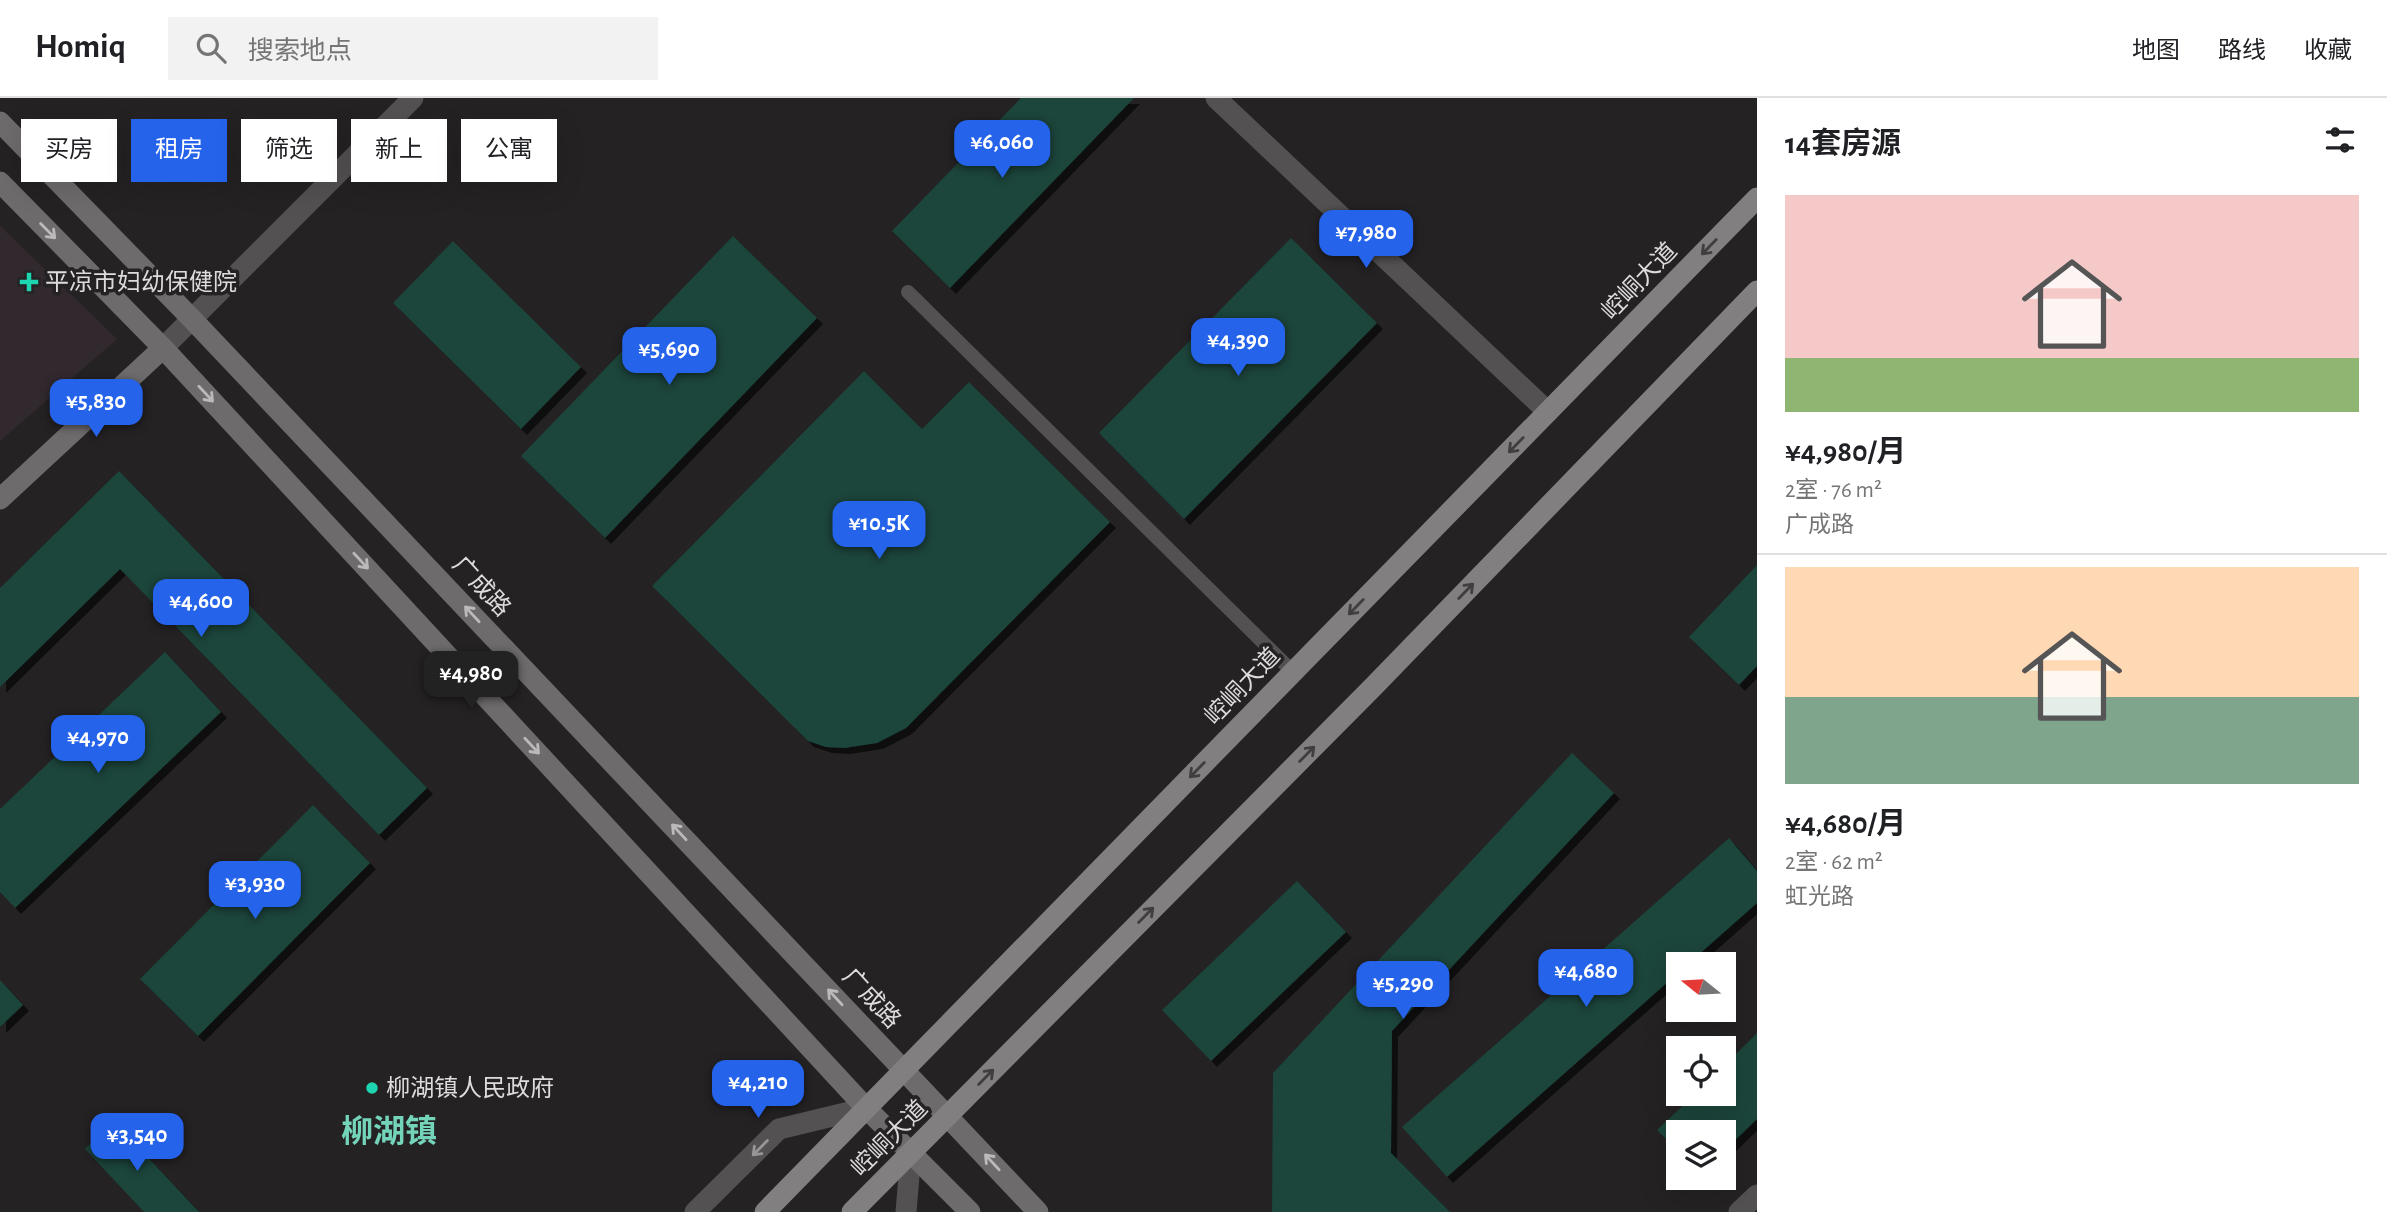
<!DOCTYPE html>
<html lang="zh">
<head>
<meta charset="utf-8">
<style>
  body { margin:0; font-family:"Alegreya Sans","Noto Sans SC",sans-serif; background:#f2f2f2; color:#202124; height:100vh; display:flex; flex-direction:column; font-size:26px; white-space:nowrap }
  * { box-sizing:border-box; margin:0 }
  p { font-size:23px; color:#757577 }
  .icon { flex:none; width:38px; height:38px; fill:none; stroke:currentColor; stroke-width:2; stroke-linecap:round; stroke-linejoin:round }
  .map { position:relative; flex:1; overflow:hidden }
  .side { display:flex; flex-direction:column; background:#fff; width:630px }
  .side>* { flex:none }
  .top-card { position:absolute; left:21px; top:21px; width:665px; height:63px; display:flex; gap:14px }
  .needle { width:46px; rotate:288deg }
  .tools { position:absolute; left:1666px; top:854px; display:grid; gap:14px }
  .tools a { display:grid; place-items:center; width:70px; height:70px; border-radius:0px; background:#fff; box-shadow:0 7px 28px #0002; font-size:35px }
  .price { position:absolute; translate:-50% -60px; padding:0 16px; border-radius:14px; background:#2563eb; color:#fff; font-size:23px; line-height:46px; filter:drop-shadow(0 2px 4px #0008) }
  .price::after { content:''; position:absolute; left:50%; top:42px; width:21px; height:16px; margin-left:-10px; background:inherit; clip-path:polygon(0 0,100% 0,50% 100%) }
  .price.current { background:#222; color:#fff }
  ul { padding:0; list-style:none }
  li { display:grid; align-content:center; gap:14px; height:371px; padding:0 28px }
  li+li { border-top:2px solid #e0e0e0 }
  li span { display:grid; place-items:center; height:217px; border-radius:0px; color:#555 }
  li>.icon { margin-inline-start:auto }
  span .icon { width:126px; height:126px; fill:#fffc; stroke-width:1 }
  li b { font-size:30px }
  h2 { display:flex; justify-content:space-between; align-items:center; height:84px; padding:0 28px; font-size:30px }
  .tag { padding:0 24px; border-radius:0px; background:#fff; box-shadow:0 7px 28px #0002; font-size:24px; line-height:63px }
  .tag.current { background:#2563eb; color:#fff }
  header { display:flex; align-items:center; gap:42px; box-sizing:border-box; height:98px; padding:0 35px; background:#fff; border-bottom:2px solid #e0e0e0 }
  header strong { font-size:33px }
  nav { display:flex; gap:38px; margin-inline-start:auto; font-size:24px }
  .search { width:490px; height:63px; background:#f2f2f2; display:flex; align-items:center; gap:18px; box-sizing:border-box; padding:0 24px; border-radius:0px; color:#757577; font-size:26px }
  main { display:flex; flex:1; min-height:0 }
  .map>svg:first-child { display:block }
  .built { fill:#32292f }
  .building { fill:#1b443a; filter:url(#shadow) }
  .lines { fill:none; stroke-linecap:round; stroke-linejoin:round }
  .lane { stroke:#535152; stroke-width:14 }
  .street { stroke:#535152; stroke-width:21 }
  .secondary { stroke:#6e6b6d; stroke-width:21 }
  .primary { stroke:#827f81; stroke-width:21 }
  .oneway { stroke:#bcb9bb }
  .oneway2 { stroke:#413e40 }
  .oneway3 { stroke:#989697 }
  .poi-dot { fill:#1dd5b1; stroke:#252224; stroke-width:2.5 }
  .labels { text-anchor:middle; stroke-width:7; stroke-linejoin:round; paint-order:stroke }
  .street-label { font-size:24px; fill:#dddbdc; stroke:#252224 }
  .poi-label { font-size:24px; fill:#dddbdc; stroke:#252224; text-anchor:start }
  .district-label { font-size:32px; font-weight:bold; fill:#73d4ba; stroke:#252224 }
</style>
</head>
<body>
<header>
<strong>Homiq</strong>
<div class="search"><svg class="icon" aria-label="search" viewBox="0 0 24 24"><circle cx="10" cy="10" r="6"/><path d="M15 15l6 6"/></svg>搜索地点</div>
<nav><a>地图</a><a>路线</a><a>收藏</a></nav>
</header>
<main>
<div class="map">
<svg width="1757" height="1114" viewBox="0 0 1757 1114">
  <defs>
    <filter id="shadow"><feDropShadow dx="6" dy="6" stdDeviation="0" flood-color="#0009"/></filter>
  </defs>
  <rect width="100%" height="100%" fill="#252224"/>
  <path class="built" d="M0,128L117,241L0,343Z"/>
  <path class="building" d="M1021,0H1134L950,190L892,133Z
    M733,138L817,220L605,440L521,358Z
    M1291,140L1377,225L1184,421L1099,335Z
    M453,143L581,269L521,331L393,205Z
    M864,273L922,331L969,284L1110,424L906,630L877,645L844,650L826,649L808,643L652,488Z
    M119,373L427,690L379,737L120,471L0,589V490Z
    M1757,467V568L1739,587L1689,539Z
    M165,554L221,614L15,810L0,794V711Z
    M1572,655L1614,695L1392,933L1391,1055L1450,1114H1272L1273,975Z
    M313,707L370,765L198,938L140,881Z
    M1729,740L1757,773V805L1688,866H1678V875L1447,1079L1402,1029Z
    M1297,783L1346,834L1211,963L1162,912Z
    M0,882L23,907L0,929Z
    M1757,935V1021L1724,1053V1034H1678V1053L1657,1032L1695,996H1724V968Z
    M114,1023L199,1114H144L85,1051Z"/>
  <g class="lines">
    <path class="lane" d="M908,194L1293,574"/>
    <path class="street" d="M1216,0L1548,314
      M163,250L413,0
      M695,1114L779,1031L866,1010
      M906,1114L911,1054
      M1739,1114L1757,1097"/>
    <path class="secondary" d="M0,24L192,221L1038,1114
      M0,84L163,250L866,1010L970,1114
      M0,401L163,250"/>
    <path class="primary" d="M765,1114L1757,100
      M852,1114L1374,588L1757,193"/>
  </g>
  <defs><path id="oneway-shaft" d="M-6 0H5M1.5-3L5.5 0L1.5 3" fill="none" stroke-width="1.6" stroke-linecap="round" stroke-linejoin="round" transform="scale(1.75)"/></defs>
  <g class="oneway">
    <use href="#oneway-shaft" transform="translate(48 133) rotate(45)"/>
    <use href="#oneway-shaft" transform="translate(206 296) rotate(47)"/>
    <use href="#oneway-shaft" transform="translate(361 463) rotate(47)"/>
    <use href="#oneway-shaft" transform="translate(472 516) rotate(-133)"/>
    <use href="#oneway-shaft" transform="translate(532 648) rotate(47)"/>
    <use href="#oneway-shaft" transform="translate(679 734) rotate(-133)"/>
    <use href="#oneway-shaft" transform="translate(835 899) rotate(-133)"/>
    <use href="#oneway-shaft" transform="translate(992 1064) rotate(-133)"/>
  </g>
  <g class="oneway2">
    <use href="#oneway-shaft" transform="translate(1709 149) rotate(134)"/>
    <use href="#oneway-shaft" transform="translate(1516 347) rotate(134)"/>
    <use href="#oneway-shaft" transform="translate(1466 493) rotate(-46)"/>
    <use href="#oneway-shaft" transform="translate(1356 509) rotate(134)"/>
    <use href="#oneway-shaft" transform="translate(1307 656) rotate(-45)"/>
    <use href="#oneway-shaft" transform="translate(1197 672) rotate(134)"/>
    <use href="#oneway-shaft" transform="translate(1146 817) rotate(-45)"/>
    <use href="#oneway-shaft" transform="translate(986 979) rotate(-45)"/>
  </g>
  <use class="oneway3" href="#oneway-shaft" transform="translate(760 1050) rotate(135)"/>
  <g class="poi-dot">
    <path d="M25.5 173.5h7v7h7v7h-7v7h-7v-7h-7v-7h7z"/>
    <circle cx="372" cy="990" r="7"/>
  </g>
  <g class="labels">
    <g class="street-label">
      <text transform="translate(1639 183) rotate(-46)" y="8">崆峒大道</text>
      <text transform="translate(482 488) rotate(47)" y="8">广成路</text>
      <text transform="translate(1242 588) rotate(-46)" y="8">崆峒大道</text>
      <text transform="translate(872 900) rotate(47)" y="8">广成路</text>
      <text transform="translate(889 1040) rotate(-45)" y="8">崆峒大道</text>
    </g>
    <g class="poi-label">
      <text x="45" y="192">平凉市妇幼保健院</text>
      <text x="386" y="998">柳湖镇人民政府</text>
    </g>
    <g class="district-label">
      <text x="389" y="1044">柳湖镇</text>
    </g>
  </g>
</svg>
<div class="tools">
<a><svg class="needle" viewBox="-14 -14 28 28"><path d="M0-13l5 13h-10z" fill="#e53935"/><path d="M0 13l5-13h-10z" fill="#757577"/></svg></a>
<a><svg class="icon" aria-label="locate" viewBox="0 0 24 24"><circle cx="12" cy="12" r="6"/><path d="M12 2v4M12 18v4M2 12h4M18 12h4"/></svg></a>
<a><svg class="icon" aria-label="layers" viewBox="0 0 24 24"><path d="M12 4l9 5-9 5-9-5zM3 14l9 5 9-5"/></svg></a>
</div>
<b class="price" style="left:1002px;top:82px">¥6,060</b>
<b class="price" style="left:1366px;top:172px">¥7,980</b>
<b class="price" style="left:1238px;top:280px">¥4,390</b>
<b class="price" style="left:669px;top:289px">¥5,690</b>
<b class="price" style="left:96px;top:341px">¥5,830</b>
<b class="price" style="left:879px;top:463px">¥10.5K</b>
<b class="price" style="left:201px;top:541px">¥4,600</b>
<b class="price current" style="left:471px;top:613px">¥4,980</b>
<b class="price" style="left:98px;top:677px">¥4,970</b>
<b class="price" style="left:255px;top:823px">¥3,930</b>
<b class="price" style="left:1586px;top:911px">¥4,680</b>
<b class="price" style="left:1403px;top:923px">¥5,290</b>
<b class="price" style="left:758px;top:1022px">¥4,210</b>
<b class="price" style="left:137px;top:1075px">¥3,540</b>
<div class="top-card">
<a class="tag">买房</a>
<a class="tag current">租房</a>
<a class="tag">筛选</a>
<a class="tag">新上</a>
<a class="tag">公寓</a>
</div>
</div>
<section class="side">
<h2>14套房源<svg class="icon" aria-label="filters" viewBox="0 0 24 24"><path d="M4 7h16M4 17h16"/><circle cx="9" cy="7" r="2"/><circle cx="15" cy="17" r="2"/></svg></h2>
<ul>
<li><span style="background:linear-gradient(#f6c9c9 75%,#8fb573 0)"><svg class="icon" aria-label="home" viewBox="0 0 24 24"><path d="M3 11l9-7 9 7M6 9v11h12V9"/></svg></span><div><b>¥4,980/月</b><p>2室 · 76 m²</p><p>广成路</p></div></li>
<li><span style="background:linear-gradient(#ffd9b3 60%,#7fa58c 0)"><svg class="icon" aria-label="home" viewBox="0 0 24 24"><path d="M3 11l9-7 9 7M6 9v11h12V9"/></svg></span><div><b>¥4,680/月</b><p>2室 · 62 m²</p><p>虹光路</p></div></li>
</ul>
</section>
</main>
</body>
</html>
